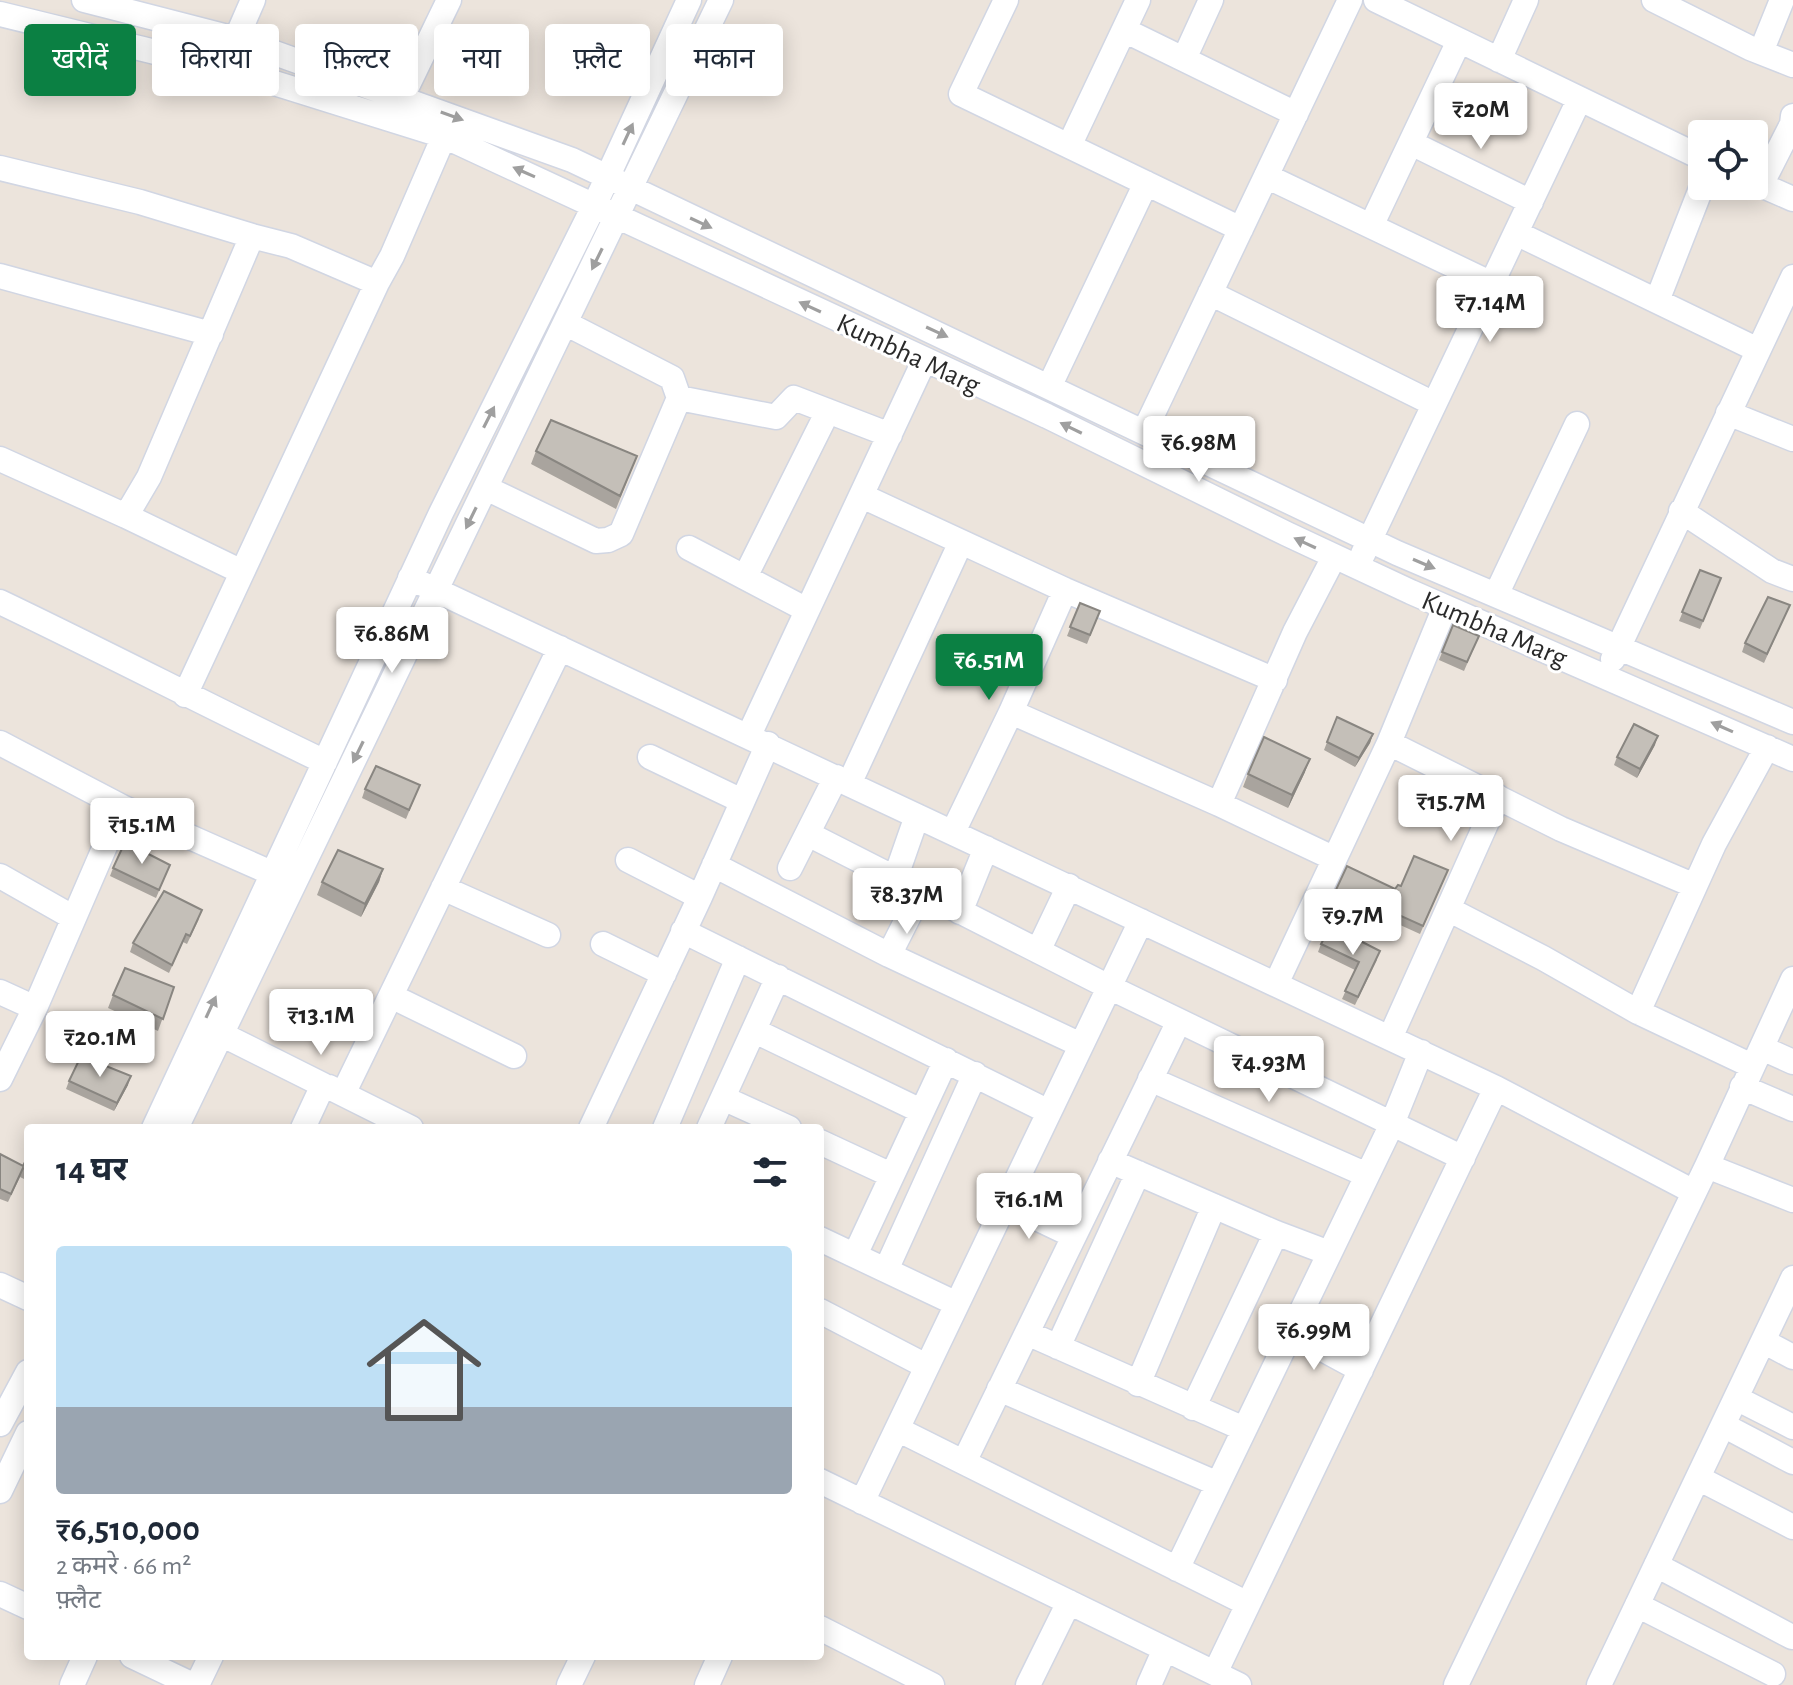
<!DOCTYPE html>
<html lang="hi">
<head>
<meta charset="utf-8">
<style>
  body { margin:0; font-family:"Alegreya Sans","Noto Sans Devanagari",sans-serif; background:#f2f2f3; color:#1f2937; height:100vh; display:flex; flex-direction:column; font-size:30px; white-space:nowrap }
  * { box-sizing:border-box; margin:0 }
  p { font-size:26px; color:#747a83 }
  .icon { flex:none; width:44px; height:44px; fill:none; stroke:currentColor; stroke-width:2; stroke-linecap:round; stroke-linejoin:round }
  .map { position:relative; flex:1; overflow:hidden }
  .sheet { position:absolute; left:24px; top:1124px; width:800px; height:536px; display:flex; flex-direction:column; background:#fff; border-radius:8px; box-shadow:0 4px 20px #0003 }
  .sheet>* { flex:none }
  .top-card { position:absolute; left:24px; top:24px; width:800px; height:72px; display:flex; gap:16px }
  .fabs { position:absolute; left:1688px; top:120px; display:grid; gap:16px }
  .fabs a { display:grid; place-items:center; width:80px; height:80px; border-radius:8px; background:#fff; box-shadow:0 4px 20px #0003; font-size:40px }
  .price { position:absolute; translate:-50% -68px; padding:0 18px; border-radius:8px; background:#fff; color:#222; font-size:26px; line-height:52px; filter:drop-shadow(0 2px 4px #0008) }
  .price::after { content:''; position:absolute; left:50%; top:48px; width:24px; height:18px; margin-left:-12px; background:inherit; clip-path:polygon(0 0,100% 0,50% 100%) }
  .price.active { background:#0b8043; color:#fff }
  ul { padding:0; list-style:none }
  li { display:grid; align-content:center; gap:16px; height:424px; padding:0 32px }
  li span { display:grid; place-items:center; height:248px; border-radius:8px; color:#555 }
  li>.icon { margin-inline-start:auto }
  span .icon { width:144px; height:144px; fill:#fffc; stroke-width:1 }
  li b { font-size:34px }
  h2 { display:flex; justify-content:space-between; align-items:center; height:96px; padding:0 32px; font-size:34px }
  .chip { padding:0 28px; border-radius:8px; background:#fff; box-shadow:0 4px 20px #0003; font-size:28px; line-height:72px }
  .chip.active { background:#0b8043; color:#fff }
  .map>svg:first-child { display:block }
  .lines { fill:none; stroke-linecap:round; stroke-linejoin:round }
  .minor-casing { stroke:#d1d6e3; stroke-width:27 }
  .minor { stroke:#fff; stroke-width:24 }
  .wall { fill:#a9a49e }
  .shaded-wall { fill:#898681 }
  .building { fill:#c4bfb8; stroke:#898681; stroke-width:2 }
  .oneway { fill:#9f9f9f }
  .labels { text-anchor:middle; stroke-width:6; stroke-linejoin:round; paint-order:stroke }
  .street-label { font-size:28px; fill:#2a2a2a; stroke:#fff }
</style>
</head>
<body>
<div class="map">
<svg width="1793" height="1685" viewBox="0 0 1793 1685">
  <rect width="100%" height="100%" fill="#ece4dc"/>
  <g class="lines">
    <defs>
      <path id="minor" d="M84,0L236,39L572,160L1397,553L1793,722
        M1006,0L961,94L1241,229
        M1376,0L1702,158
        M1654,0L1750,48L1793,65
        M0,14L249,75L444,136L1047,416L1287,534L1411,592L1793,759
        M1124,30L1296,114
        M236,39L253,0
        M1761,52L1782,0
        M1184,59L1211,0
        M1499,60L1526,0
        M402,97L449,0
        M1411,143L1531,202
        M1069,146L1138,0
        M0,168L140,202L252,236
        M1266,176L1492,284
        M1754,182L1793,199
        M1761,185L1792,124L1793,116
        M1371,226L1459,41
        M1516,233L1758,350
        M0,276L211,334
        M1210,293L1434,404
        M1657,301L1702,186
        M1050,385L1146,183
        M679,398L776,417L794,398L890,435
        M1728,413L1793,439
        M1144,432L1350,0
        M0,459L126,516L149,477L252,236L291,246L377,283L392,256L444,136
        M486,488L596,541L608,540L621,534L679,398L672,378L565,323
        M862,496L1065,590L1275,680
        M1681,511L1772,571L1793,579
        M126,516L242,572
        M689,548L807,610
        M1363,554L1579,100
        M745,577L828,411
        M410,578L1496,1088L1694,1192
        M1496,595L1577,424
        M0,602C109,654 216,710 325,762
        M1445,607L1389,743L1561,829L1695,886
        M1613,659L1793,277
        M185,695L377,283
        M1011,712L1219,804
        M749,735L924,361
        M0,743L122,807L285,879
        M650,757L742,801
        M849,784L961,542
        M953,832L1011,712L1065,590
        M808,834L1109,987L1463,1158
        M1333,858L1219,804L1295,632L1334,557
        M628,860L700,897
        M714,865L889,955L1081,1045
        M790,868L836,777
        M0,876L74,918
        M895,879L917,816
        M443,888L548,935
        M1448,909L1498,797
        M960,912L986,848
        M683,931L1049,1112
        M603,944L664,974
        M1038,951L1069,886
        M889,955L921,892
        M1276,984L1389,743
        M0,992L35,1008
        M391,996L514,1056
        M1638,1012L1752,1066
        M755,1031L921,1111
        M221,1034L323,1085L303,1128
        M1390,1038L1448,909L1543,958L1638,1012L1714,844L1767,747
        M1762,1048L1793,1062
        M0,1079L35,1008L122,807
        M1150,1079L1367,1175
        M329,1087L411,1128
        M1742,1087L1793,1109
        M343,1094L560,648
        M723,1098L789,1128
        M154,1128L441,513L595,204L689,0
        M176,1128L721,0
        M591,1128L700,897L768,744
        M665,1128L738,958
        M709,1128L778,977
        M820,1142L891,1175
        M1110,1161L1276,1233L1329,1253
        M1707,1166L1793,1200
        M1005,1203L1074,1236
        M820,1239L957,1304
        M855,1255L946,1060
        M886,1270L975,1074
        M0,1285L28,1298
        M820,1311L926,1366
        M1291,1332L1361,1370
        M1027,1333L1244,1429
        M1763,1341L1793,1357
        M1058,1347L1138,1173
        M1138,1384L1214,1206
        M999,1389L1218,1484
        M1736,1398L1793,1427
        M1193,1408L1276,1233
        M0,1424L28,1372
        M1723,1425L1793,1462
        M897,1429L1248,1604
        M964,1462L1179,1021
        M1698,1478L1793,1527
        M820,1481L1239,1685
        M0,1491L28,1433
        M862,1502L1141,921
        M1656,1565L1792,1637
        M1177,1569L1392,1124L1421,1052
        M0,1594L28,1607
        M1637,1605L1773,1674
        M820,1628L932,1685
        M132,1656L193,1685
        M1215,1673L1496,1088
        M72,1685L85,1656
        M197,1685L211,1656
        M569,1685L583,1656
        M707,1685L720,1656
        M1028,1685L1069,1602
        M1149,1685L1165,1649
        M1456,1685L1707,1166L1793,979
        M1599,1685L1793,1278"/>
    </defs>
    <use href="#minor" class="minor-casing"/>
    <use href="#minor" class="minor"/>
  </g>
  <path class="wall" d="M536,451L637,456L616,509L531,464Z
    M1700,570L1721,578L1700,629L1679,621Z
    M1080,603L1100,611L1087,644L1067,636Z
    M1790,605L1764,663L1742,652L1745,643Z
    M1453,625L1479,636L1464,671L1439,660Z
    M1337,717L1373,734L1370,743L1355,767L1324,750Z
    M1655,745L1637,778L1614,765L1617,757Z
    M1305,772L1288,808L1243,787L1248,774Z
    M420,785L406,819L362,798L365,789Z
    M170,865L156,898L110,876L113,868Z
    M383,869L379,882L361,917L317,895L322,882Z
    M1448,870L1420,934L1376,914L1373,920L1331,902L1334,894L1395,889Z
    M199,919L187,944L183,942L169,973L130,952L133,943Z
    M1321,944L1377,960L1355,1005L1342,999L1355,970L1318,952Z
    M174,987L158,1031L108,1008L113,995Z
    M69,1081L128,1085L114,1111L66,1089Z
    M0,1154L23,1166L28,1156V1181L20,1177L8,1202L0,1199Z"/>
  <path class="shaded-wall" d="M1373,734L1370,743L1355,767L1359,758Z
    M1658,736L1655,745L1637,778L1640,769Z
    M1310,759L1305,772L1288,808L1292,795Z
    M383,869L379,882L361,917L365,904Z
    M131,1076L128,1085L114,1111L117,1103Z"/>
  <path class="building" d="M551,420L637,456L620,496L536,451Z
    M1700,570L1721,578L1703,621L1682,612Z
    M1768,597L1790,605L1767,654L1745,643Z
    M1080,603L1100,611L1090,635L1070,627Z
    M1453,625L1479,636L1467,662L1442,652Z
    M1337,717L1373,734L1359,758L1327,742Z
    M1634,724L1658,736L1640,769L1617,757Z
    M1264,737L1310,759L1292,795L1248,774Z
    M376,766L420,785L409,810L365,789Z
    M125,842L170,865L159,890L113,868Z
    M338,850L383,869L365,904L322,882Z
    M1414,856L1448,870L1423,926L1379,906L1376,912L1334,894L1347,866L1395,889L1398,885L1401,886Z
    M164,891L202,910L190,936L186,934L172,965L133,943Z
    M1331,926L1380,951L1358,997L1345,991L1359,962L1321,944Z
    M125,968L174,987L163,1019L113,995Z
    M81,1056L131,1076L117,1103L69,1081Z
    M0,1154L23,1166L28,1156V1171L23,1168L11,1194L0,1189Z"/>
  <defs><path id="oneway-solid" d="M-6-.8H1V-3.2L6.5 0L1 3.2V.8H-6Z" transform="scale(2)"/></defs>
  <g class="oneway">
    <use href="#oneway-solid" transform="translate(452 116) rotate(20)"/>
    <use href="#oneway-solid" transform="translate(628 134) rotate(-65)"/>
    <use href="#oneway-solid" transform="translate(524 172) rotate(-156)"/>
    <use href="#oneway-solid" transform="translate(701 223) rotate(25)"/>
    <use href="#oneway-solid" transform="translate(597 259) rotate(116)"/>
    <use href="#oneway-solid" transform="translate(810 307) rotate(-155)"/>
    <use href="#oneway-solid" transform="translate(937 332) rotate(25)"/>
    <use href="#oneway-solid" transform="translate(489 417) rotate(-63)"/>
    <use href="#oneway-solid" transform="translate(1071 428) rotate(-154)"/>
    <use href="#oneway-solid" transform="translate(471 518) rotate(116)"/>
    <use href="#oneway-solid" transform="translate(1305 543) rotate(-155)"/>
    <use href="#oneway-solid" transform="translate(1424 564) rotate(23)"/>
    <use href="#oneway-solid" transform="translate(1722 727) rotate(-156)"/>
    <use href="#oneway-solid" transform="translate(358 752) rotate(116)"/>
    <use href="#oneway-solid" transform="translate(211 1007) rotate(-65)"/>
  </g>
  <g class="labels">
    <g class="street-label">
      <text transform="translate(909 353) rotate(25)" y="10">Kumbha Marg</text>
      <text transform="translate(1495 628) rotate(23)" y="10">Kumbha Marg</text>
    </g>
  </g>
</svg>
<div class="fabs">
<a><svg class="icon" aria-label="locate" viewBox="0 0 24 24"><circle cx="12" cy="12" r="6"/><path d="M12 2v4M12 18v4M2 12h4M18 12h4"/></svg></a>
</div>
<b class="price" style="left:1481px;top:151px">₹20M</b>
<b class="price" style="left:1490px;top:344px">₹7.14M</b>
<b class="price" style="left:1199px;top:484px">₹6.98M</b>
<b class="price" style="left:392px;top:675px">₹6.86M</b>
<b class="price active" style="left:989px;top:702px">₹6.51M</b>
<b class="price" style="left:1451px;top:843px">₹15.7M</b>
<b class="price" style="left:142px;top:866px">₹15.1M</b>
<b class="price" style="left:907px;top:936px">₹8.37M</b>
<b class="price" style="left:1353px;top:957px">₹9.7M</b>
<b class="price" style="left:321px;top:1057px">₹13.1M</b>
<b class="price" style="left:100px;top:1079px">₹20.1M</b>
<b class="price" style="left:1269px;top:1104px">₹4.93M</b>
<b class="price" style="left:1029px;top:1241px">₹16.1M</b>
<b class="price" style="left:1314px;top:1372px">₹6.99M</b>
<div class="top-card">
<a class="chip active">खरीदें</a>
<a class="chip">किराया</a>
<a class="chip">फ़िल्टर</a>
<a class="chip">नया</a>
<a class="chip">फ़्लैट</a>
<a class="chip">मकान</a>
</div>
<section class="sheet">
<h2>14 घर<svg class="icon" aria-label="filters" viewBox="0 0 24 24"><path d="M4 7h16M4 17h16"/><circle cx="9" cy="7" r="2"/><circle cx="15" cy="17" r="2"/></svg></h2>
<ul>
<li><span style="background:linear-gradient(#bfe0f5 65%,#9aa5b1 0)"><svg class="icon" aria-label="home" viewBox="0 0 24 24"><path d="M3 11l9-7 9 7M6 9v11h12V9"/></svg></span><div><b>₹6,510,000</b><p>2 कमरे · 66 m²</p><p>फ़्लैट</p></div></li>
</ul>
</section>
</div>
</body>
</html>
